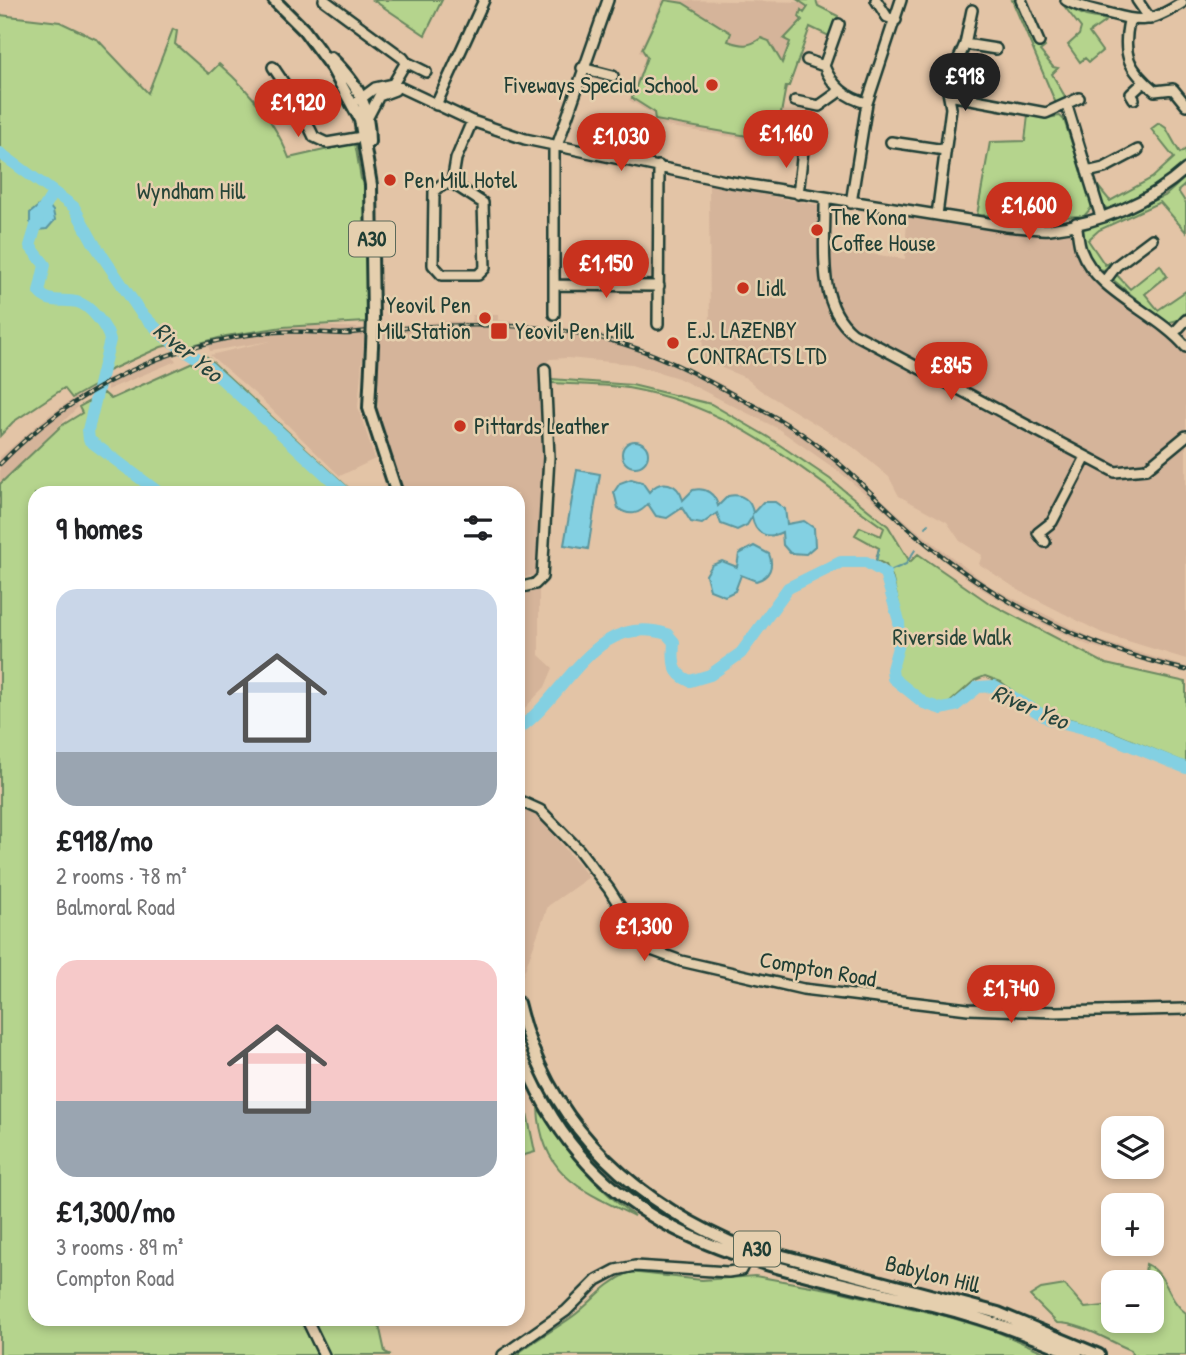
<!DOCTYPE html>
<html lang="en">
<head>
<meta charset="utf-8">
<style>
  body { margin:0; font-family:"Patrick Hand",sans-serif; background:#f6f6f6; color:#202124; height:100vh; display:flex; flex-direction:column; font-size:26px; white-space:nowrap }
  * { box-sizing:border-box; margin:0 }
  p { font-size:23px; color:#757577 }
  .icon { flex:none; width:38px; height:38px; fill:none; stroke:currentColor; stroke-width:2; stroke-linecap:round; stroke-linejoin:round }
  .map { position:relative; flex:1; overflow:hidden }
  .details { position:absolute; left:28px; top:486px; width:497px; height:840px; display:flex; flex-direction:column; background:#fff; border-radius:21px; box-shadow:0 4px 10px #0003 }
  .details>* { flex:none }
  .fabs { position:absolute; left:1101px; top:1116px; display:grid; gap:14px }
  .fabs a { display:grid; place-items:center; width:63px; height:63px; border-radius:14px; background:#fff; box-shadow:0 4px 10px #0003; font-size:35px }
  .price { position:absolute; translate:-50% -60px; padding:0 16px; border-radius:24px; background:#c8321e; color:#fff; font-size:23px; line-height:46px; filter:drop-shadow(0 2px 4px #0008) }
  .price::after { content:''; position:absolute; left:50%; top:42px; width:21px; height:16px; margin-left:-10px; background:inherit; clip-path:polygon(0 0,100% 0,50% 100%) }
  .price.active { background:#222; color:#fff }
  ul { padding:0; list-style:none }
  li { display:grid; align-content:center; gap:14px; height:371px; padding:0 28px }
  li span { display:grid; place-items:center; height:217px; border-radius:21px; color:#555 }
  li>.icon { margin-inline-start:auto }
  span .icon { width:126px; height:126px; fill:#fffc; stroke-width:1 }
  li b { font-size:30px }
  h2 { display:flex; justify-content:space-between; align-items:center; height:84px; padding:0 28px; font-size:30px }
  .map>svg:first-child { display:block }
  .built { fill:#d5b49a }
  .green { fill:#b5d48d; stroke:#6a8860; stroke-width:2 }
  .water { fill:#83d0e2; stroke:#5b959c; stroke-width:2 }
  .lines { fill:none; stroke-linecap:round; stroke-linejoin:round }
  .stream { stroke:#5b959c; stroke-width:2 }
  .river { stroke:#83d0e2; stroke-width:12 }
  .minor-casing { stroke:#1f3d34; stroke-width:14 }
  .major-casing { stroke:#1f3d34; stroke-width:16 }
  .minor { stroke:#e5cfae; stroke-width:9 }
  .major { stroke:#e5cfae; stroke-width:10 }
  .rail-casing { stroke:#1f3d34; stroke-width:4.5 }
  .rail { stroke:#e5cfae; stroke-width:2; stroke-dasharray:5; stroke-linecap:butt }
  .major-bridge-casing { stroke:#1f3d34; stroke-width:16; stroke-linecap:butt }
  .major-bridge { stroke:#e5cfae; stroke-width:10 }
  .poi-dot { fill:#c8321e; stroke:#e5cfae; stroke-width:2.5 }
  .labels { text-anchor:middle; stroke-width:5; stroke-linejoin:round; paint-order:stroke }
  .shield { fill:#e5cfae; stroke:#5a6959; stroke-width:2 }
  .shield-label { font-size:21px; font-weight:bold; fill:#1f3d34 }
  .poi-label { font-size:23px; fill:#1f3d34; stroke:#e5cfae; text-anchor:start }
  .park-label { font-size:23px; fill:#264538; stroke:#e5cfae }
  .street-label { font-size:23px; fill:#1f3d34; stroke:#e5cfae }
  .water-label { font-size:24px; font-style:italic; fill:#24443d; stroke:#e5cfae }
</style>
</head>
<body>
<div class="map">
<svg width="1186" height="1355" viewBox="0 0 1186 1355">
  <rect width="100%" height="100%" fill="#e3c4a6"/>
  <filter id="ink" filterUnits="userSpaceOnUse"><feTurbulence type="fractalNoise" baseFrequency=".0143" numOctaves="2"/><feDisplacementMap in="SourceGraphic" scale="14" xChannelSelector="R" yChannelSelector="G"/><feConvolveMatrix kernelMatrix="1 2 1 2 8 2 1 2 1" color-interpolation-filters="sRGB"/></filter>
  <g filter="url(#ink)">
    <path class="built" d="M662,0L821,2L796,60L784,100L777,144L653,124L654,115L629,100L644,61V54L639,52Z
      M709,184L818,205L819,252L833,248L905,259L907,216L1083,234L1095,265L1156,312L1186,292V659L1102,633L1020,591L979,564L982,555L960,541L947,522L899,496L889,477L853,447L760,390L746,378L703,360L702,329L710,328Z
      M472,315H498V320L596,333L658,354L719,383L814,439L914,528L991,587L1094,639L1186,667V673L1088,645L1037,621L980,588L938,556L841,473L777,428L678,378L632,364L567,358L550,359L539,369L544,454L536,575L518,579V494L403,493L378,411L379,346L364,340L358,407L375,459L340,476L261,399L210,355L271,341L210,351L206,341L306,325L376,329L444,321L471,322Z
      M170,352L176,361L107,390V379Z
      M76,397L77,408L0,484V457L48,416Z
      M539,590V655L553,668L545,687L518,715V596Z
      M518,810L528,811L540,819L589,877L548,906L520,983Z"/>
    <path class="green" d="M373,0H442L425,35Z
      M665,0L683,3L731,33L728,41C742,46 749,47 761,38L769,41L782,63L790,42L784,39L802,20L799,17L801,10L804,13L808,7L798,0H816L818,6L838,16L829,36L810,27L789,86H786L776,141L655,120L654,112L632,98L647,57L642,49Z
      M1012,0H1017L1045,47L1040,51L1053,67L1058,68L1052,74L1067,100L1057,106Z
      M1064,6L1086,16L1107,20L1089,33L1102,51L1089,62L1085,58L1080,62L1068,45L1079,35L1081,28Z
      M0,15L60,22L98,40L148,93L173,29L177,31L175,44L209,74L219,64C249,90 275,121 289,158L355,143L361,179L365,183L367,325L365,322L283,327L226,336L189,346L182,342L161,347L97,376V384L72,398L64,388L13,422L0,436Z
      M1028,115L1046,118L1060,116L1064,120L1093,206L1084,216L1036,218L1035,216L977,215L990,142L1025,141Z
      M1159,123L1166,128L1180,153L1186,149V163L1160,185L1109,210L1100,203L1092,179L1110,201L1152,178L1174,158L1151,129Z
      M1186,177V184L1178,191L1186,203V232L1160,202L1099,230L1088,240L1105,265L1113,261L1104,270L1095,268L1085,251L1083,229L1165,196Z
      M1160,265L1167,276L1145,294L1158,310L1186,291V312L1178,320L1166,323L1112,279L1115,273L1130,289Z
      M206,356L354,493L35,494V1320H378L385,1352L391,1355H0V484L61,426L82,413L79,407L104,393L111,399Z
      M551,379L632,385L711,404L768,437L830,479L888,526L910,562L918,554L989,603L1106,664L1186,682V763L1102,728L1037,710L1001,682L985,676L975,680L948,704C927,706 903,691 894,671L904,625L892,576L886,565L876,560L879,548L855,535L860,527L881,536L884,528C805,473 741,412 643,391C614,384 582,385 552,383Z
      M518,1070L535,1152L518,1157Z
      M538,1108C566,1152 591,1183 634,1216C580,1190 541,1174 538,1108Z
      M1146,1264C1168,1274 1167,1300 1186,1313V1355H1133L1131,1350C1106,1340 1082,1323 1057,1323L1030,1296L1041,1289L1065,1285L1085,1308L1113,1305V1321H1152V1283H1144Z
      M630,1272L702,1280L755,1276L833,1290L946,1316L995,1331L1051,1355H516C534,1340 554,1330 572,1317C595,1300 601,1286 630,1272Z"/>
    <path class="water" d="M45,201L53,211L55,220L47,229L37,230L30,222V213Z
      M622 454a13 13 0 1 1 26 0a13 13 0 1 1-26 0Z
      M577,470L600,474L588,549L564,545Z
      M631,479L642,482L649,492C661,478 678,482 683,500L693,490C706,487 715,494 718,506L728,496C742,493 751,500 753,513L763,502H775L785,509L787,524L804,521L814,528L815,546L806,554L790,553L783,545L782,532C767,540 755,534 752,517L747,525L737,530L721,524L717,513L702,524L691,522L682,508L667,518L656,516L648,504C640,514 629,517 618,508L614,492L620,483Z
      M754,546L769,554C774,566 770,577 756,581L741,575L735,591L725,596L710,590L706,575L712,565L722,561L737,567L739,554Z"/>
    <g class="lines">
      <path class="stream" d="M926,527L928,524
        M875,565L879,549
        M885,573L906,564L915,550"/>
      <path class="river" d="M0,153L74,207L93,242L141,313L165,337L203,362L347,494
        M53,193L39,216L30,246L45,265L39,292C48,304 63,299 77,302C90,305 107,327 110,340L88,430L89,440L161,494
        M518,729C567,696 594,611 667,634L674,642C673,659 671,674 690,681L710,675L741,653L788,588L841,562H866L885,573L899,621L900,640L892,669L893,678L924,703L942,709L955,706L978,687L995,686L1049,719L1095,731L1186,768"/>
      <defs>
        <path id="minor" d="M324,0L403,58L406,62L389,91
          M876,0L887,17L896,20
          M1021,0L1039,42
          M1066,0C1078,7 1090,9 1103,12C1141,22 1147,25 1182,3
          M1137,0L1150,19
          M1129,21C1122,54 1128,69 1155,91L1173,89L1186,105
          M839,24L824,66C832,86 846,98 867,103
          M965,44L996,49
          M807,60L824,66
          M406,62L426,72
          M273,67L298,104L314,137L327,143L362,137
          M582,68L613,76
          M949,95L1046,113L1079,98
          M1134,99L1131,94L1144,82
          M359,100L375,88L393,84L472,121L525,139L725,181L1006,226C1020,227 1036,230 1050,229C1100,223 1148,203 1186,169
          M795,101L819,106L840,91
          M298,104L312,96
          M436,105L484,0
          M1067,106L1101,217
          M368,117L379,96L395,90
          M891,142L945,150
          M554,145V314
          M557,146L608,0
          M1087,172L1104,168L1138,150
          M452,183L441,185L434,191L433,265L442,275H478L485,268L483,203L452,183L456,159L472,121
          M798,194L803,150
          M825,198C826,243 815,303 853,333L1115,472L1146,469L1186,436
          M851,203L867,103L901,0
          M937,215L951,108L947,86L965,44L972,10
          M1076,223C1078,232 1078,242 1081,250C1096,292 1158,313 1186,347
          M1104,282L1116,266L1152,239
          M554,285L659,286
          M658,324L659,166
          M1174,333L1186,320
          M1045,542L1038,533L1052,522L1086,457
          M518,588L535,584L542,577L549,457L545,369
          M518,800L540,810L579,850L609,889L646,948L681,961L803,989L968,1009L1055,1012L1186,1009
          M307,1320L324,1355
          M503,1355L566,1311L597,1280L616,1270L635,1266L728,1272L741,1270L748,1255"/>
        <path id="major" d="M274,0L304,30L332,68L360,119L371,185L373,319
          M331,58C358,85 369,103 369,142
          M372,346L369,408L397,494
          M518,1003C546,1119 624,1194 730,1242L998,1313L1099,1355
          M518,1046C592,1246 751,1260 932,1305C981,1317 1030,1335 1077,1355"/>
      </defs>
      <use href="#minor" class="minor-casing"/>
      <use href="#major" class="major-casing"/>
      <use href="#minor" class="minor"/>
      <use href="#major" class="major"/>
      <defs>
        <path id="rail" d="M342,334C424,324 525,319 605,339C651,350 695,373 736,396C764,411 792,425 817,445C852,472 882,505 915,534C994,602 1085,647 1186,670
          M0,464C72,390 171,340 275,332C300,330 325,334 350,334"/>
      </defs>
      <use href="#rail" class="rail-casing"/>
      <use href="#rail" class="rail"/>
      <defs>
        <path id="major-bridge" d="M372,346L373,319"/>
      </defs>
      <use href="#major-bridge" class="major-bridge-casing"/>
      <use href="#major-bridge" class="major-bridge"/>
    </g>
  </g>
  <g class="poi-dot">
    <circle cx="712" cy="85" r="7"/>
    <circle cx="390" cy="180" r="7"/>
    <circle cx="817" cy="230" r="7"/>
    <circle cx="743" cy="288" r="7"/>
    <circle cx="485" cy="318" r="7"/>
    <rect x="490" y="322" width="18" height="18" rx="3.5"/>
    <circle cx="673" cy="343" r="7"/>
    <circle cx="460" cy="426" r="7"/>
  </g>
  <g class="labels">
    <g class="shield">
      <rect x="349" y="221.5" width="46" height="35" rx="5"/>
      <rect x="734" y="1231.5" width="46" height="35" rx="5"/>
    </g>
    <g class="shield-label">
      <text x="372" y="246">A30</text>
      <text x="757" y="1256">A30</text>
    </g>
    <g class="poi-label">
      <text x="698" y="93" text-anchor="end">Fiveways Special School</text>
      <text x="404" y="188">Pen Mill Hotel</text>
      <text x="831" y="225">The Kona<tspan x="831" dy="26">Coffee House</tspan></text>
      <text x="757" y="296">Lidl</text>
      <text x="471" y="313" text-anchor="end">Yeovil Pen<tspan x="471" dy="26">Mill Station</tspan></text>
      <text x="687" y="338">E.J. LAZENBY<tspan x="687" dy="26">CONTRACTS LTD</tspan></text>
      <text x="515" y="339">Yeovil Pen Mill</text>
      <text x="474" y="434">Pittards Leather</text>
    </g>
    <g class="park-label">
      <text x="191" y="199">Wyndham Hill</text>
      <text x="952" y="645">Riverside Walk</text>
    </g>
    <g class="street-label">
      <text transform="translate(818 969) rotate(10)" y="8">Compton Road</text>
      <text transform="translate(933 1274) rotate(14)" y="8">Babylon Hill</text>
    </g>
    <g class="water-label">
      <text transform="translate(188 352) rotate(39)" y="8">River Yeo</text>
      <text transform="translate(1030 707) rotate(23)" y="8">River Yeo</text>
    </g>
  </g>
</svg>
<div class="fabs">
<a><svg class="icon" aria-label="layers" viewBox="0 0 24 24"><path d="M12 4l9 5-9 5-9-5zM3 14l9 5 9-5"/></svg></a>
<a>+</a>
<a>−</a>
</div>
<b class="price active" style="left:965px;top:113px">£918</b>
<b class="price" style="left:298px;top:139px">£1,920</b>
<b class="price" style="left:786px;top:170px">£1,160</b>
<b class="price" style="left:621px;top:173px">£1,030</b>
<b class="price" style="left:1029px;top:242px">£1,600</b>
<b class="price" style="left:606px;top:300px">£1,150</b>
<b class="price" style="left:951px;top:402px">£845</b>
<b class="price" style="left:644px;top:963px">£1,300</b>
<b class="price" style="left:1011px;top:1025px">£1,740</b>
<section class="details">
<h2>9 homes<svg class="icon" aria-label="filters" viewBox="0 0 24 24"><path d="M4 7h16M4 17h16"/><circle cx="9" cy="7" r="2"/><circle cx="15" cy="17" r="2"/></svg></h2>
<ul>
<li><span style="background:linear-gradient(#c9d6e8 75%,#9aa5b1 0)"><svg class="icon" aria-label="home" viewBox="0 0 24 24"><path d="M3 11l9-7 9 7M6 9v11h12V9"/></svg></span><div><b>£918/mo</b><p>2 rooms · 78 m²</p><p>Balmoral Road</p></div></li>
<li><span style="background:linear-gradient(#f6c9c9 65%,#9aa5b1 0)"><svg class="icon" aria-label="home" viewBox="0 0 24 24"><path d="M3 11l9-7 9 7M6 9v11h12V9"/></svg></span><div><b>£1,300/mo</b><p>3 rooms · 89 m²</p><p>Compton Road</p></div></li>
</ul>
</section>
</div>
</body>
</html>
